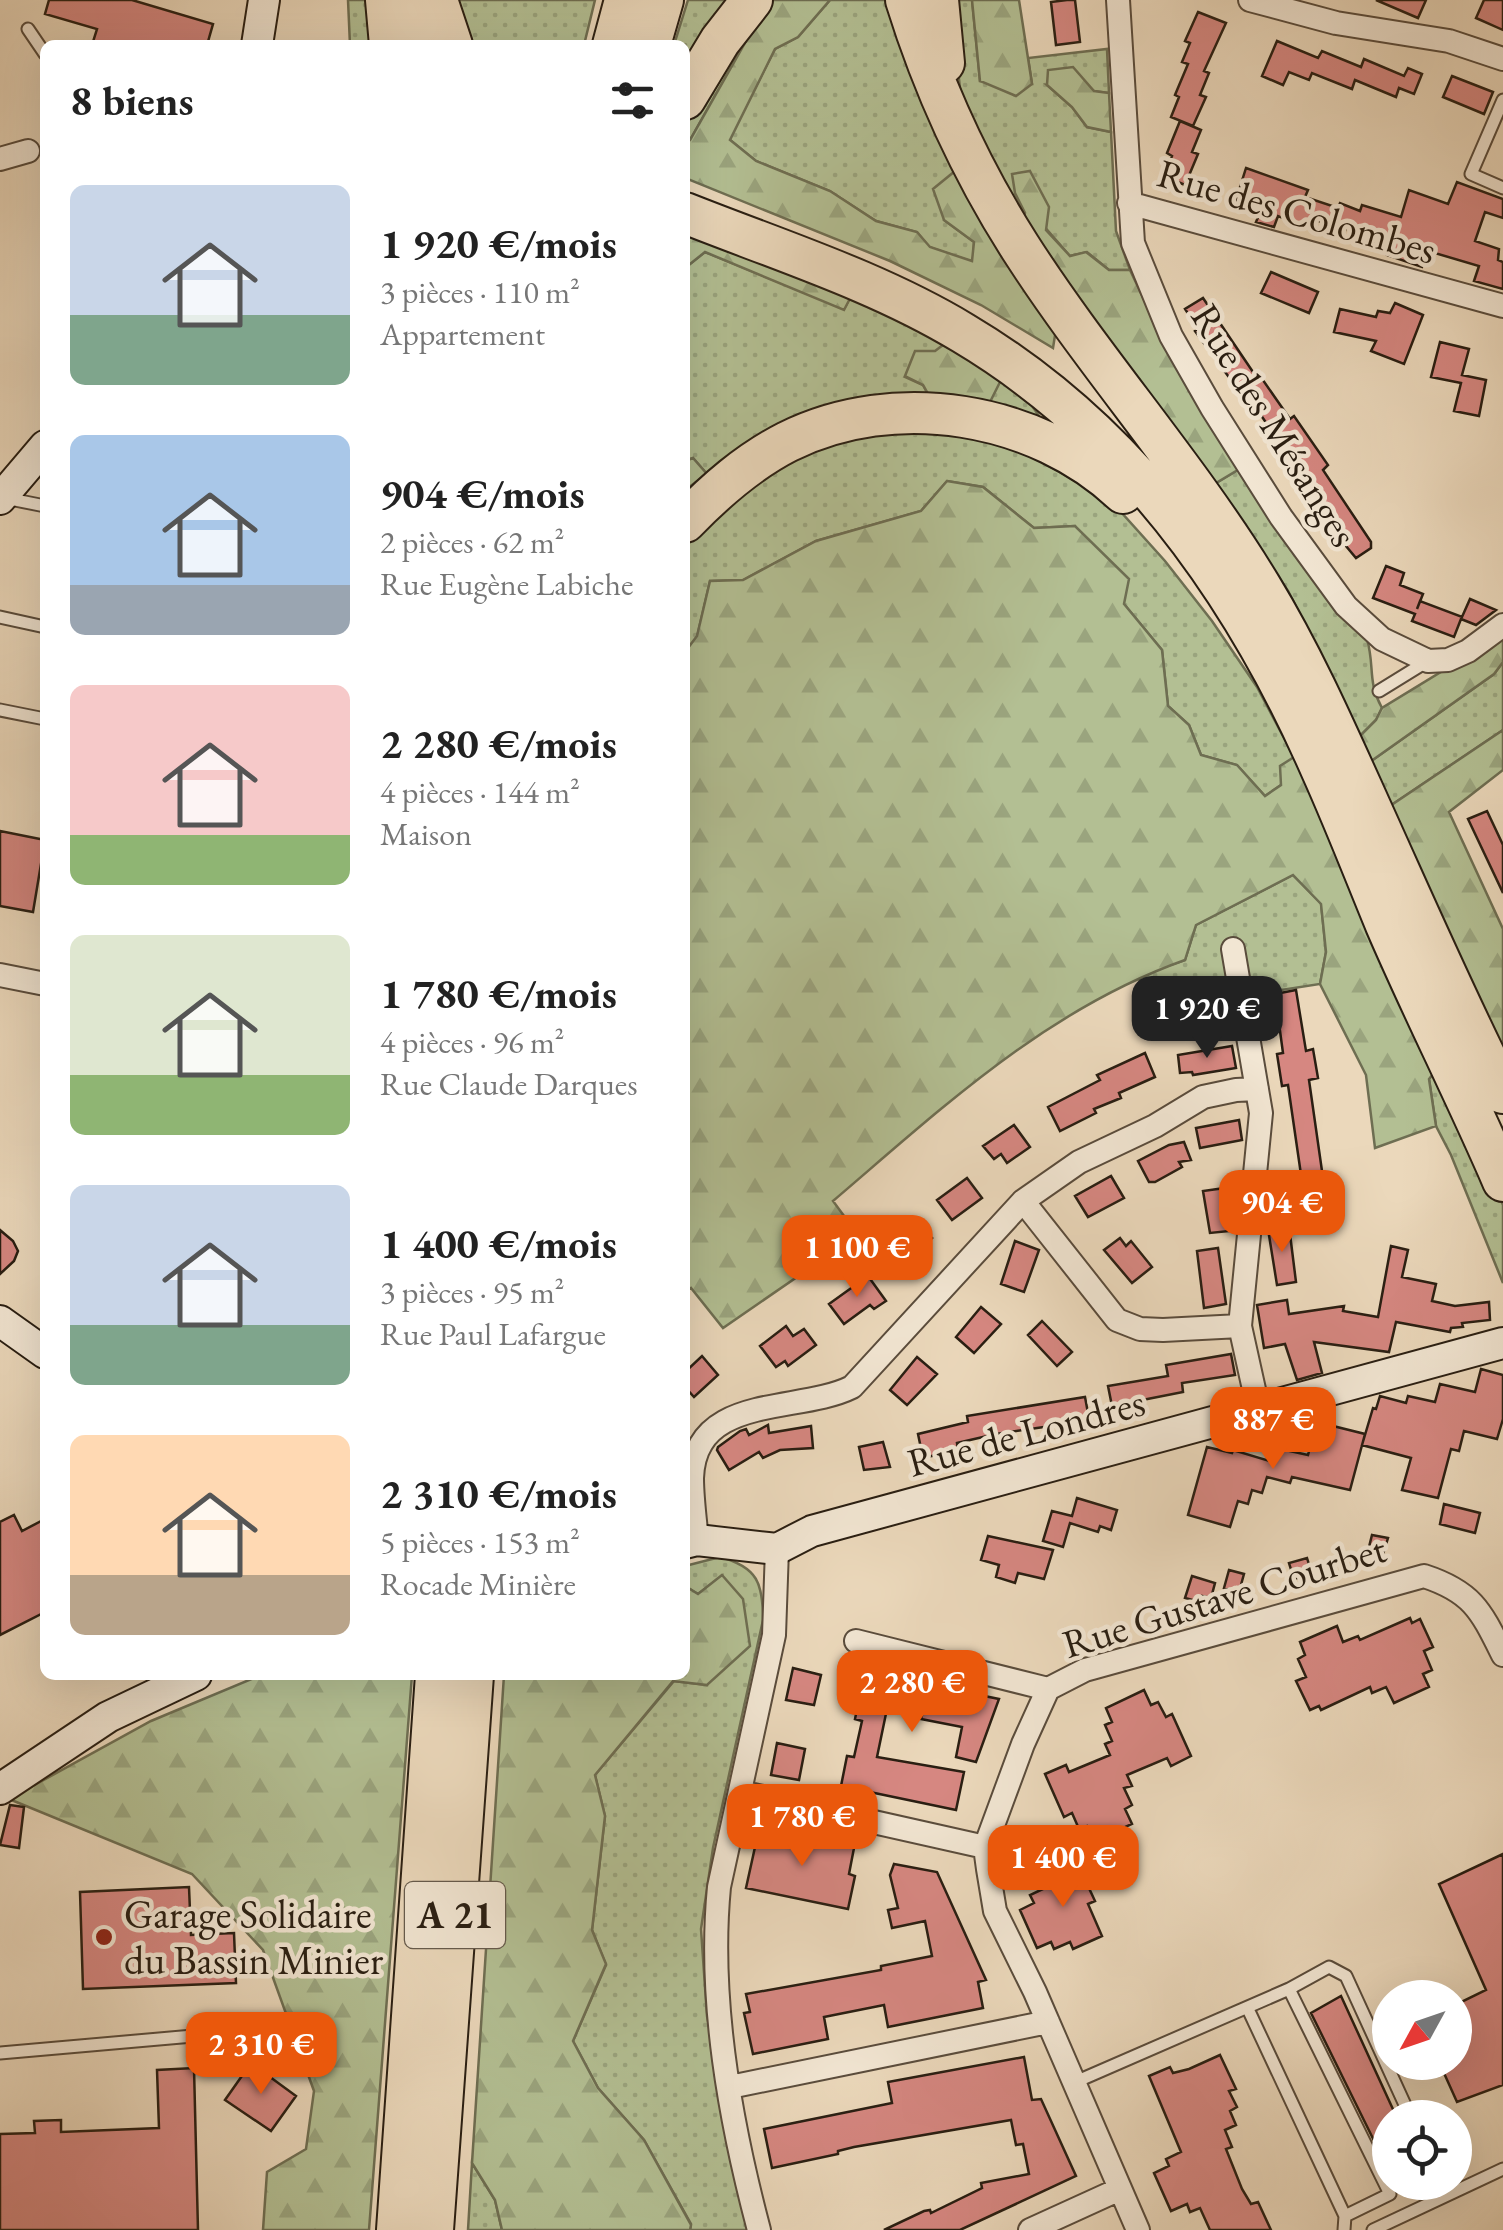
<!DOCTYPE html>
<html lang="fr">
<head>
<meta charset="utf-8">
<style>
  body { margin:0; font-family:"EB Garamond",serif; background:#f6f6f6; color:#222; height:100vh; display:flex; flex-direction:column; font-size:38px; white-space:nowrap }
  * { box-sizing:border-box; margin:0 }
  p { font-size:32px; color:#767676 }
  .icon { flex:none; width:55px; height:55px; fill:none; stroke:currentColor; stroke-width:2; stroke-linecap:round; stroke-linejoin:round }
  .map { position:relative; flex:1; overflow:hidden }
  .drawer { position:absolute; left:40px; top:40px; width:650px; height:1640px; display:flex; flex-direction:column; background:#fff; border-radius:15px; box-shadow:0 10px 40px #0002 }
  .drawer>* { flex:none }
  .needle { width:65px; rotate:230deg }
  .controls { position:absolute; left:1372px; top:1980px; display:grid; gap:20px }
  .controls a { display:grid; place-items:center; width:100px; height:100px; border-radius:50%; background:#fff; box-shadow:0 10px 40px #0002; font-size:50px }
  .price { position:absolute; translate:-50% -85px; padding:0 22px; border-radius:20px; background:#ea580c; color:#fff; font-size:32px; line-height:65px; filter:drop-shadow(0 2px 5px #0008) }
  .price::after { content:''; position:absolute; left:50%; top:60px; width:30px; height:22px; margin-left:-15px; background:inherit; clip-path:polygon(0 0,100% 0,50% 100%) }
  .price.current { background:#222; color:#fff }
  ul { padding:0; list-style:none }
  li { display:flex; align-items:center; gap:30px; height:250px; padding:0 30px }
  li span { display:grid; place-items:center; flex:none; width:280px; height:200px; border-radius:15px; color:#555 }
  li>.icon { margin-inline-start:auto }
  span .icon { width:120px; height:120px; fill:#fffc; stroke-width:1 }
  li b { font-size:42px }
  h2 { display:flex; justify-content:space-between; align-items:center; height:120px; padding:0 30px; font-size:42px }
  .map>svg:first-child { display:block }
  .grass { fill:url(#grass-dots); stroke:#6e6e52; stroke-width:2.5 }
  .forest { fill:url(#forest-firs); stroke:#6e6e52; stroke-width:2.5 }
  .building { fill:#d68781; stroke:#291e12; stroke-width:2.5 }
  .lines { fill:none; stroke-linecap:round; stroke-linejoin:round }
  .lane-casing { stroke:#5a4c3c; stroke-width:15 }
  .street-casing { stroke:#5a4c3c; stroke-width:26 }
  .secondary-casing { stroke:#291e12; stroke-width:34 }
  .highway-casing { stroke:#291e12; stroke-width:44 }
  .lane { stroke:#f2e6d3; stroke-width:11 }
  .street { stroke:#f2e6d3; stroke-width:22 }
  .secondary { stroke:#f2e6d3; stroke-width:30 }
  .highway { stroke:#ebd8bb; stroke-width:40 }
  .poi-dot { fill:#8f2418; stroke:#f2e6d3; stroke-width:4 }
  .labels { text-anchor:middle; stroke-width:9; stroke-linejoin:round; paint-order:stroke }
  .shield { fill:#f2e6d3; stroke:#655a4c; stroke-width:2.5 }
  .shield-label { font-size:38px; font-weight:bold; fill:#291e12 }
  .street-label { font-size:40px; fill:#291e12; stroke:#f2e6d3 }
  .poi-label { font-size:40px; fill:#291e12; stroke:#f2e6d3; text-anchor:start }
</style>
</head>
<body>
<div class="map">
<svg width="1503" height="2230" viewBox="0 0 1503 2230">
  <defs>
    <pattern id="grass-dots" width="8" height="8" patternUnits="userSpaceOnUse" patternTransform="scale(2.5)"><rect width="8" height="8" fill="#b3bf93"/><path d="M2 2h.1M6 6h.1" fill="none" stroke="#9aa47e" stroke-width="1.8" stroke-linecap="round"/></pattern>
    <pattern id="forest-firs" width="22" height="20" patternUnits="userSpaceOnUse" patternTransform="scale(2.5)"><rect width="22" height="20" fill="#b3bf93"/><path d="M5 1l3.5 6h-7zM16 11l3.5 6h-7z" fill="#9aa47e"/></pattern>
  </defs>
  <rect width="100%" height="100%" fill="#ebd8bb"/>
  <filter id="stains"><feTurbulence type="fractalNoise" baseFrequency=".002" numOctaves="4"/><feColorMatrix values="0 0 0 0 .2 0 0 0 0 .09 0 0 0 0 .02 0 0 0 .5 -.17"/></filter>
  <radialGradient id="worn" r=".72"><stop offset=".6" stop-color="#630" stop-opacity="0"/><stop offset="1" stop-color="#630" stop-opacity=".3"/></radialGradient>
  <path class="grass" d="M348,0H380L384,45H350Z
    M446,0H595L584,45H464Z
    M688,0H743L685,85V45H674Z
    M830,0H896L960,167L944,220L974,242L973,262L929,247L917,232L876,221L830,191L756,161L729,139L775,49L798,37Z
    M950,0H972L980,81L1032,84L1028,58L1107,49L1109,93L1047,85L1072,107L1087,127L1111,132L1116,231L1130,270H1109L1087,252L1070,256L1015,193L1025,213L1021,229L979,152L960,88Z
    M751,17L746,41L690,140L685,143C685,103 729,51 751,17Z
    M705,252L844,309L856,287L955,336L905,377L923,385L933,403L707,474L693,458L685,461V268Z
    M991,361L1030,403L1042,420L985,412Z
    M891,427L995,435L1112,502L1165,561L1212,621L1257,687L1294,757L1281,785L1265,796L1237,765L1201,755L1189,725L1168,706L1162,650L1124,604L1075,526L1034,528L983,487L947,481L921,511L816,541L743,580L710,581L697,637L685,652V543L701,523L786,458Z
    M1241,468L1367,639C1375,667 1367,681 1382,708L1376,720L1356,740L1333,693V678L1288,591L1216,483Z
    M1503,662V730L1387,808L1367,764L1494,674Z
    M1293,875L1321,903L1326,952L1320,984L1236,997L1240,1019L1159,1035L1138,976L1185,960L1196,925Z
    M1440,1065L1503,1205V1283L1451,1155L1436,1126L1429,1079Z
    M720,1557C758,1567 763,1584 763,1620L713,1848L701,1929L707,2016L748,2230H690L691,2224L644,2140L598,2088L573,2041L606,1965L592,1930L605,1816L595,1775L674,1681L707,1685L722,1576L698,1594L685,1586V1566Z
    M472,2163L495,2200L502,2230H468Z"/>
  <path class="forest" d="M765,0H830L798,37L775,49L730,140L756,161L830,191L876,221L917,232L930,247L972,261L974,242L944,220L933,189L960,167L1056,329L1053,348L981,305L890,261L685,178V143L690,140L746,41L751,17Z
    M972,0H1019L1032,84L1016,96L980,81Z
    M1073,67L1094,91L1109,93L1111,132L1087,127L1072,107L1047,85L1048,70Z
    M1030,171L1049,207L1046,230L1070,256L1086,252L1109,270H1130L1164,342L1241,468L1216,483L1075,309L1021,229L1025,213L1015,193L1012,174Z
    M685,220L856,287L844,310L705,252L685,268Z
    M955,336L1000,382L985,412L933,403L923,385L905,376L915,351H935Z
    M693,458L707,474L685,490V461Z
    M947,481L983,487L1034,528L1075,526L1129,579L1124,604L1162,650L1168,706L1189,725L1201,755L1237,765L1265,796L1281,785L1280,766L1294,757L1440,1065L1429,1079L1436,1126L1375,1148L1366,1075L1320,984L1326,952L1321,904L1293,875L1196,925L1185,960C1047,1009 942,1108 833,1201L858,1235L723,1328L691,1288L685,1292V652L697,636L710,581L743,580L816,541L921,511Z
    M1503,634V662L1494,674L1367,764L1356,740L1376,720L1382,708Z
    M1503,730V770L1449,812L1503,929V1061L1387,808Z
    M722,1575L743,1599L750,1646L707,1685L673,1681L595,1775L605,1816L592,1930L606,1964L573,2041L598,2088L644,2140L691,2225L690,2230H502L495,2200L472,2163L504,1675H685V1586L698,1594Z
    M261,1675H412L369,2230H263L267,2172L306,2149L314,2091L263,1950L192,1874L9,1799L151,1721Z"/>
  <path class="building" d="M49,0H132L213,24L207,45H92L97,29L45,14Z
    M1067,0H1075L1080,42L1056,45L1051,2Z
    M1376,0H1426L1418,18Z
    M1484,0H1503V30L1476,18Z
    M1198,12L1226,23L1204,71L1209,73L1200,95L1206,97L1193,126L1171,117L1179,97L1175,95L1188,64L1182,62L1190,43L1185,41Z
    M1277,41L1318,58L1322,51L1361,67L1364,59L1404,76L1408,68L1422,74L1414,94L1399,88L1396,97L1355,80L1352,89L1312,73L1309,80L1289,72L1283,85L1262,76Z
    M1452,76L1493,92L1484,114L1443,97Z
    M1180,121L1201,130L1192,152L1198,154L1185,185L1164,176L1172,156L1167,153Z
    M1246,168L1308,190L1305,197L1338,208L1340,203L1360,211L1362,205L1401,217L1409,190L1448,204L1457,182L1503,199V218L1485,212L1475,241L1499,249L1498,260L1503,262V289L1474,281L1479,266L1428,251L1422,267L1387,255L1389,248L1356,235L1358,226L1348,223L1345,231L1316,220L1312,229L1278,216L1274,227L1256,222L1260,213L1235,203Z
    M1271,272L1318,292L1309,313L1261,293Z
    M1203,298L1255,375L1258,373L1290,419L1294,416L1328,465L1323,470L1371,542V548L1356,558L1326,522L1330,519L1299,474L1304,471L1280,436L1277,439L1246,393L1242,395L1195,331L1198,329L1185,309Z
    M1395,303L1423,315L1404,364L1371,351L1376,341L1334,332L1340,309L1376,317L1378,311L1390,313Z
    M1440,342L1469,349L1462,375L1486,380L1479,416L1454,411L1461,383L1431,377Z
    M1386,566L1404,573L1400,585L1423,594L1417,609L1420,601L1462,617L1470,599L1496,610L1476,625L1461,619L1454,637L1412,621L1415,614L1373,598Z
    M1487,811L1503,845V893L1468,819Z
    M0,831L45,840L33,912L0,906Z
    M1296,990L1306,1051L1313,1049L1318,1078L1309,1080L1327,1206L1306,1209L1288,1085L1282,1086L1277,1054L1283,1053L1275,994Z
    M1232,1046L1236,1068L1193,1075L1192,1072L1180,1073L1178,1055Z
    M1145,1053L1155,1077L1119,1093L1121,1098L1094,1109L1096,1113L1060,1131L1048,1107L1100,1080L1097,1075Z
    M1239,1120L1242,1140L1200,1148L1196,1128Z
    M1014,1125L1030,1147L1007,1163L1001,1154L994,1159L983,1146Z
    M1184,1142L1191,1160L1179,1162L1182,1167L1155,1182H1149L1138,1161L1169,1145Z
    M1111,1176L1124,1198L1088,1217L1075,1196Z
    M967,1178L982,1198L952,1220L937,1200Z
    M1225,1188L1230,1231L1210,1233L1203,1191Z
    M912,1220L932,1238L901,1270L886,1251Z
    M1289,1226L1296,1282L1277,1285L1268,1229Z
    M0,1230L13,1241L18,1251L14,1261L0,1274Z
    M1120,1238L1126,1246L1131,1241L1152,1267L1132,1283L1104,1250Z
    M1015,1241L1039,1250L1024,1292L1001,1284Z
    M1391,1246L1408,1250L1402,1277L1436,1284L1432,1301L1455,1306L1489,1302L1490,1320L1462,1323L1463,1327L1451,1328L1450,1332L1396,1322L1389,1352L1314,1342L1322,1373L1297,1380L1285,1344L1264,1348L1257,1305L1287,1300L1289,1314L1344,1306L1343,1311L1378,1317Z
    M1218,1248L1226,1304L1204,1308L1197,1251Z
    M868,1276L886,1301L874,1309L870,1305L844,1324L829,1304Z
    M981,1307L1001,1324L974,1353L956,1337Z
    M1042,1321L1072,1352L1057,1366L1028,1335Z
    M786,1326L793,1336L804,1329L816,1345L788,1366L785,1361L776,1367L760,1346Z
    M1231,1354L1235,1375L1182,1383L1183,1392L1112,1406L1108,1386L1168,1376L1166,1365Z
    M702,1356L718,1375L694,1397L685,1387V1372Z
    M917,1357L937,1374L907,1405L890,1390Z
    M1481,1369L1503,1375V1419L1497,1439L1464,1431L1459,1451L1451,1449L1438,1498L1402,1490L1411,1458L1362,1445L1373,1408L1376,1409L1380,1396L1406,1403L1408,1396L1435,1402L1440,1384L1475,1392Z
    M1085,1397L1090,1424L1061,1430L1060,1425L1051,1426L996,1434L957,1443L958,1450L923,1458L918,1434L968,1422L967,1416Z
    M1317,1422L1365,1434L1350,1490L1292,1477L1290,1483L1267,1477L1262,1493L1252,1490L1248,1504L1238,1501L1230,1527L1188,1515L1207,1447L1232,1453L1233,1450L1273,1462L1276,1448L1308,1455Z
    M768,1425L769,1433L811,1426L813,1448L780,1450L763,1458L759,1452L729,1470L717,1450L718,1447L740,1431L746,1429L749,1435Z
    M883,1442L890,1467L864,1470L859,1447Z
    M1077,1498L1117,1510L1111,1530L1100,1526L1098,1532L1070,1523L1063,1547L1043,1541L1052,1511L1072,1516Z
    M1444,1504L1480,1513L1475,1533L1440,1524Z
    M14,1515L22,1531L45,1519V1612L0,1635V1522Z
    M1372,1535L1388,1538L1383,1554L1368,1551Z
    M988,1536L1053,1550L1044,1579L1018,1573L1015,1583L996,1577L999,1565L981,1560Z
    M1307,1558L1312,1574L1294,1579L1289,1563Z
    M1229,1570L1244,1574L1239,1592L1224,1588Z
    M1192,1576L1215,1583L1211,1598L1202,1596L1200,1602L1185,1598Z
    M1410,1618L1412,1623L1420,1619L1433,1647L1424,1651L1432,1670L1423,1674L1429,1687L1394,1703L1386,1687L1372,1693L1370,1687L1321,1710L1319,1706L1310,1710L1296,1681L1306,1677L1298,1659L1305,1655L1300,1642L1337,1626L1343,1642L1358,1636L1360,1640Z
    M850,1656L913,1671L911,1681L999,1699L976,1762L956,1757L962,1727L921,1719L923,1711L888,1704L877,1757L964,1772L956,1810L841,1786L847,1756L854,1757L862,1721L855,1719L864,1675L847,1671Z
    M793,1668L821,1675L814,1705L786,1700Z
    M1144,1690L1151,1705L1158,1702L1166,1717L1172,1714L1191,1756L1171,1766L1167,1758L1127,1775L1132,1786L1124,1788L1132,1805L1125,1809L1132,1824L1094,1841L1087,1826L1079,1829L1072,1813L1064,1817L1045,1774L1066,1765L1069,1772L1110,1755L1105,1744L1112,1741L1105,1725L1112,1722L1106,1708Z
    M777,1743L805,1749L799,1780L771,1775Z
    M10,1805L24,1807L19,1848L0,1845Z
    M759,1829L854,1848L849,1874L855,1876L848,1909L746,1888Z
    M1503,1854V2085L1457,2102L1439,2062H1455V2005L1486,1990L1439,1884Z
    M1084,1862L1094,1883L1088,1886L1095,1901L1088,1904L1102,1936L1073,1949L1070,1942L1054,1949L1051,1942L1037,1948L1020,1910L1034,1903L1030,1895L1045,1888L1042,1880Z
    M894,1864L937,1872L986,1980L978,1982L983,2008L888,2027L884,2005L824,2017L828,2039L753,2054L744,2013L750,2012L746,1994L881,1970V1966L932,1956L925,1921L892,1928L888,1910L898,1908L890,1875Z
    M189,1887L191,1935L234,1933L236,1983L83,1989L80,1892Z
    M1341,1996L1397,2118H1390V2173L1311,2013Z
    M1220,2055L1236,2089L1229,2091L1237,2107L1230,2111L1236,2125L1225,2130L1232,2147L1226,2149L1242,2189L1251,2204L1258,2202L1271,2230H1210L1200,2208L1190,2212L1187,2204L1171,2211L1154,2173L1169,2166L1166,2159L1181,2152L1149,2076L1170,2067L1173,2073L1189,2069Z
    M1024,2057L1032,2100L1041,2099L1076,2176L960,2230H884L924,2211L930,2210L931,2213L982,2188L981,2183L1029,2174L1023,2144L1016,2145L1011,2120L854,2147L838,2151V2154L772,2168L764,2129L892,2103L888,2082Z
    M251,2063L296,2096L271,2131L225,2100Z
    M194,2068L198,2230H0V2134L35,2133L34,2121L61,2120V2132L159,2128L157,2070Z"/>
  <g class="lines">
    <defs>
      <path id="lane" d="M28,29L45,54
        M1503,100L1471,174L1503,188
        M5,498L45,506
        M0,617L45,627
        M1379,691L1426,662
        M0,710L45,719
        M1289,1989L1329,1967L1346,1976L1411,2118
        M1248,2009L1345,2216L1344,2230
        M0,2053L193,2036
        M1073,2083L1289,1989L1390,2194L1345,2216
        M1373,2230L1503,2169"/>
      <path id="street" d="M1118,0L1133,243L1171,336L1212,408L1281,517L1346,606L1382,639L1428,661L1448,660L1468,651L1503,625
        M1250,0L1336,23L1449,41L1503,59
        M0,159L28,151
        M1129,203L1503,306
        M1233,949L1261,1113L1240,1326L1259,1412
        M0,975L45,984
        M1023,1201L1117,1320L1140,1329L1163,1330L1240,1326
        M697,1540C695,1520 692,1498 692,1478C695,1393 798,1414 852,1387L1023,1201L1079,1162L1155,1126L1203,1097L1236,1090L1257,1089
        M856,1641L1048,1689
        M1048,1689L1023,1744L985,1847L988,1869L995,1911L1035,1992L1138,2230
        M1048,1689L1085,1670L1424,1576C1473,1592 1481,1611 1503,1655
        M740,1792L985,1847
        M730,2087L1048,2022
        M759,2230C730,2121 708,2000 719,1887L774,1635L777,1549
        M1030,2230L1120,2189"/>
      <path id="secondary" d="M257,45L264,0
        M0,499L45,446
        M0,1321L45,1353
        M685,1543L697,1540L777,1549L812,1531L1503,1343
        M0,1789L108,1717L196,1675"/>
      <path id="highway" d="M386,0L390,45
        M409,0L423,45
        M437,0L452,45
        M906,0C933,87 971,170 1020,247C1095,364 1189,468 1261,587C1303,656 1336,731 1369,804C1413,901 1455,998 1503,1093
        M938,0L944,63
        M613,45L625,0
        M650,45L663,0
        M685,99L720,41L752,0
        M685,213C778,250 877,281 963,333C1131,433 1245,595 1322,771C1345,822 1365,874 1386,925C1423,1011 1466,1095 1503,1181
        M685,522C716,490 748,462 787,442C895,388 1037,412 1123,493
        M397,2230L436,1675
        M433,2230L473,1675"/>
    </defs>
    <use href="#lane" class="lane-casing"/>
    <use href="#street" class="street-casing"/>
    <use href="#secondary" class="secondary-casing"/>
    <use href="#highway" class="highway-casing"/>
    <use href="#lane" class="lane"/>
    <use href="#street" class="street"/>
    <use href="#secondary" class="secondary"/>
    <use href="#highway" class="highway"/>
  </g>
  <circle class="poi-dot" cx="104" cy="1937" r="10"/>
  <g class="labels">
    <rect class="shield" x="405" y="1882" width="100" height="66" rx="8"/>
    <g class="shield-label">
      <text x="455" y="1928">A 21</text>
    </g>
    <g class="street-label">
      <text transform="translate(1297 211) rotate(16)" y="14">Rue des Colombes</text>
      <text transform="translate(1275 425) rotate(58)" y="14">Rue des Mésanges</text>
      <text transform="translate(1026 1432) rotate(-15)" y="14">Rue de Londres</text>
      <text transform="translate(1224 1596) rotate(-17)" y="14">Rue Gustave Courbet</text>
    </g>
    <g class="poi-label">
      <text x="124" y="1928">Garage Solidaire<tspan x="124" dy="46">du Bassin Minier</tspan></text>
    </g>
  </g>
  <rect width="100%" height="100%" filter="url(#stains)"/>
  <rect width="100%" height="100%" fill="url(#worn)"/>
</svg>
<div class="controls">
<a><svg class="needle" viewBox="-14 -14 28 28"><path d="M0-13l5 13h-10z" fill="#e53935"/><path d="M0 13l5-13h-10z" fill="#767676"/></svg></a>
<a><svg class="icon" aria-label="locate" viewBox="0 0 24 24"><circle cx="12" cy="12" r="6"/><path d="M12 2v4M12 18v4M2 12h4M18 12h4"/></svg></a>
</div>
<b class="price current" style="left:1207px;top:1061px">1 920 €</b>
<b class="price" style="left:1282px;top:1255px">904 €</b>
<b class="price" style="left:857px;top:1300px">1 100 €</b>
<b class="price" style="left:1273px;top:1472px">887 €</b>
<b class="price" style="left:912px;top:1735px">2 280 €</b>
<b class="price" style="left:802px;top:1869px">1 780 €</b>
<b class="price" style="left:1063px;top:1910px">1 400 €</b>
<b class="price" style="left:261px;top:2097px">2 310 €</b>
<section class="drawer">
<h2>8 biens<svg class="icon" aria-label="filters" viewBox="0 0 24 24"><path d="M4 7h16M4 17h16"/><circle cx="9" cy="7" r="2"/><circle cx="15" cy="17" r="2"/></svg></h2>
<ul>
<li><span style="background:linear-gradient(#c9d6e8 65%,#7fa58c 0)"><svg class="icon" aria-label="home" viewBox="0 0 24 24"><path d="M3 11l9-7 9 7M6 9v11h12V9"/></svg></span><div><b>1 920 €/mois</b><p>3 pièces · 110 m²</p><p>Appartement</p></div></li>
<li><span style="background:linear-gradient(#a9c7e8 75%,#9aa5b1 0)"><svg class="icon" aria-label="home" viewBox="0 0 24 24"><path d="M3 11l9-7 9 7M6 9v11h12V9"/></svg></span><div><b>904 €/mois</b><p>2 pièces · 62 m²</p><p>Rue Eugène Labiche</p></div></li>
<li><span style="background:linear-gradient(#f6c9c9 75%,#8fb573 0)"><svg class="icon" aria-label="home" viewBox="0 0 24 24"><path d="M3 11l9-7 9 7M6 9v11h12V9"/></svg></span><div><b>2 280 €/mois</b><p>4 pièces · 144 m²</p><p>Maison</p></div></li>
<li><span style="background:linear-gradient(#dfe7d0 70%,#8fb573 0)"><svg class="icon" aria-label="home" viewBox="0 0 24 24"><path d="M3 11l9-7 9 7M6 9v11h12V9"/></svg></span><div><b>1 780 €/mois</b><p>4 pièces · 96 m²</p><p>Rue Claude Darques</p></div></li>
<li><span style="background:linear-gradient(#c9d6e8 70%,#7fa58c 0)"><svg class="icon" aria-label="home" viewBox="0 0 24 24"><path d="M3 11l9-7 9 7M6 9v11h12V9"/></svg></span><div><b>1 400 €/mois</b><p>3 pièces · 95 m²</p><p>Rue Paul Lafargue</p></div></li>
<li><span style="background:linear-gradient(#ffd9b3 70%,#b9a48a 0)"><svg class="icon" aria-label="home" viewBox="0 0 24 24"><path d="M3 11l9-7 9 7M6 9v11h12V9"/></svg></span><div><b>2 310 €/mois</b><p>5 pièces · 153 m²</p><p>Rocade Minière</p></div></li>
</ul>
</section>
</div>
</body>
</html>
